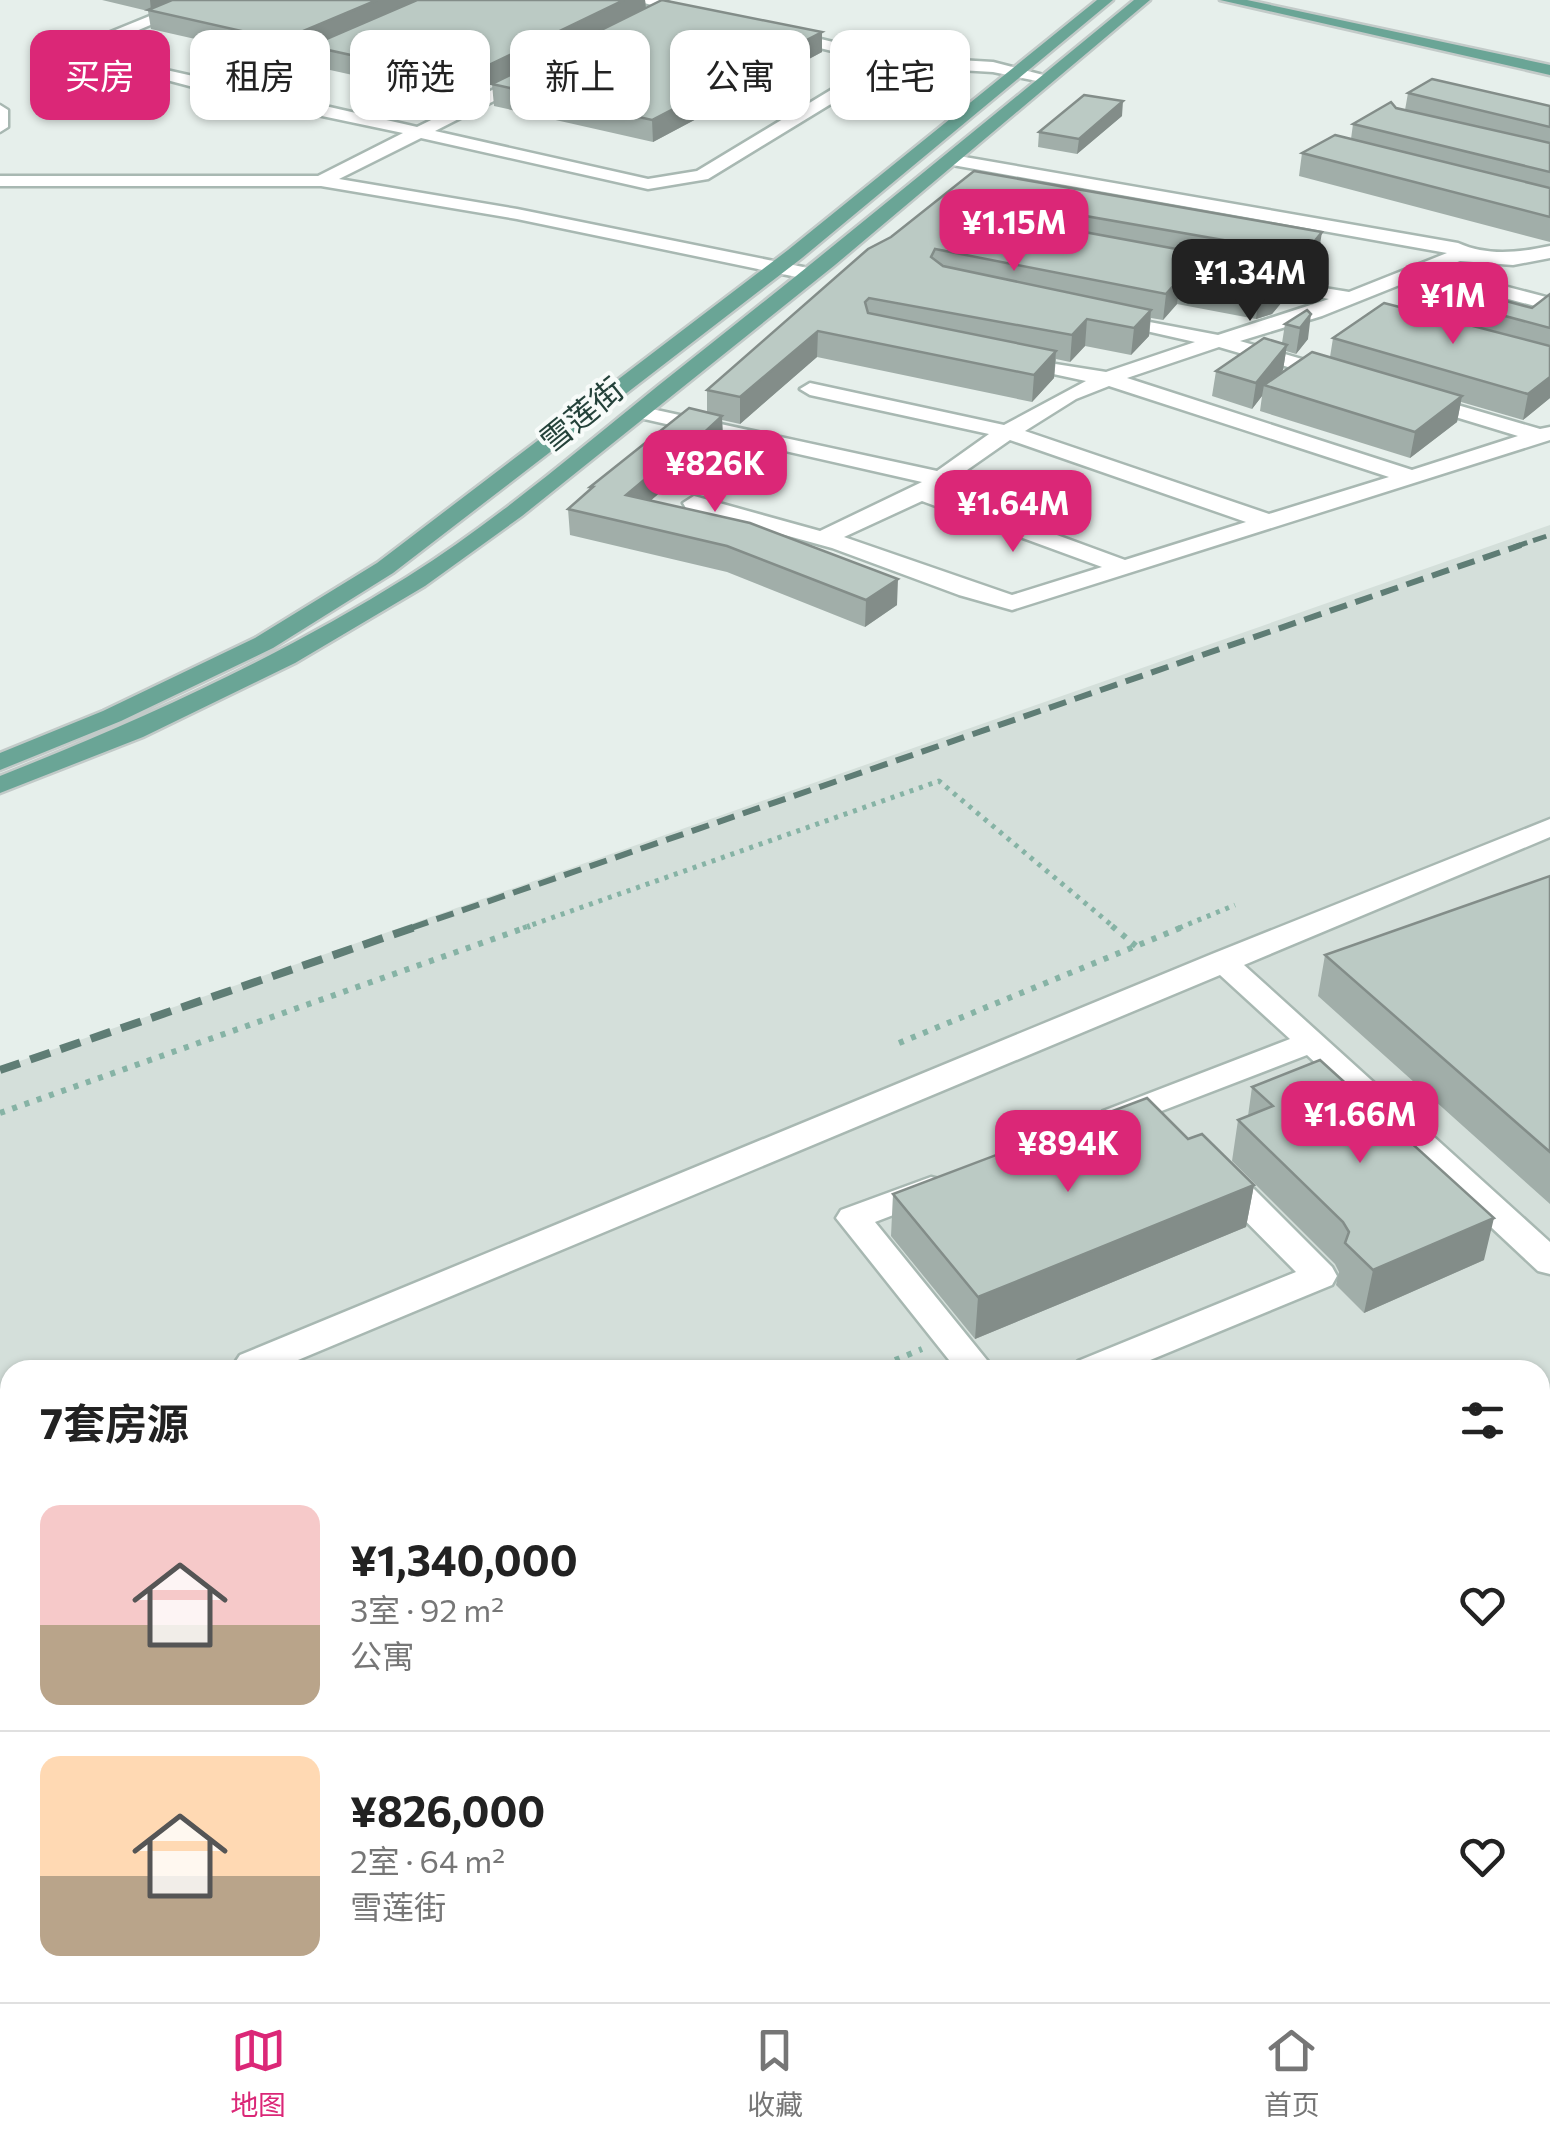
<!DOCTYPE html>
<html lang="zh">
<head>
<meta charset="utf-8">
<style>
  body { margin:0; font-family:Commissioner,"Noto Sans SC",sans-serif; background:#f2f2f2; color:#222; height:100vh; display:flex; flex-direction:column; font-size:38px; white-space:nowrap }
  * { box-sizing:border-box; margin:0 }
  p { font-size:32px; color:#767676 }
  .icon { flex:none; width:55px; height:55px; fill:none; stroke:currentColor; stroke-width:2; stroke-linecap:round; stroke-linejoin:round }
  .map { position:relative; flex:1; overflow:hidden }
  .details { position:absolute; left:0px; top:1360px; width:1550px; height:642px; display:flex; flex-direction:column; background:#fff; border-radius:30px 30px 0 0; box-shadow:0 2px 8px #0004 }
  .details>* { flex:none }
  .guide { position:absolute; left:30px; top:30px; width:1000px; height:90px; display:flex; gap:20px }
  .price { position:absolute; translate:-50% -85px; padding:0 22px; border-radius:20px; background:#db2777; color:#fff; font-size:32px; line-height:65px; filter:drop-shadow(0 2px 5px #0008) }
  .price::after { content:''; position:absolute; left:50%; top:60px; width:30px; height:22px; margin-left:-15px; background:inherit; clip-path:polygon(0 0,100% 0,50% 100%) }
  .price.selected { background:#222; color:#fff }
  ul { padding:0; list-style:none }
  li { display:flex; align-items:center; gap:30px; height:250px; padding:0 40px }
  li+li { border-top:2px solid #e0e0e0 }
  li span { display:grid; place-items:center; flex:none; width:280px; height:200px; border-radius:20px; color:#555 }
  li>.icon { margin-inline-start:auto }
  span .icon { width:120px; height:120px; fill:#fffc; stroke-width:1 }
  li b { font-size:42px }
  h2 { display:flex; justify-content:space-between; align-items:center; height:120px; padding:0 40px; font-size:42px }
  .pill { padding:0 35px; border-radius:20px; background:#fff; box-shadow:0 2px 8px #0004; font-size:35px; line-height:90px }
  .pill.selected { background:#db2777; color:#fff }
  .dock { display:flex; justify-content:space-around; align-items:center; height:140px; border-top:2px solid #e0e0e0; background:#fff; font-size:28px; color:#767676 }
  .dock a { display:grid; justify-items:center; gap:5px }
  .dock .selected { color:#db2777 }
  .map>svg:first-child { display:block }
  .built { fill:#d4dfda; fill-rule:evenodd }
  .green { fill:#bfe0c8 }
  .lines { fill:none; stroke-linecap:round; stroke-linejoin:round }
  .minor-casing { stroke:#a8b8b2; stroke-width:5 }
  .major-casing { stroke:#c2cac8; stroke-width:5 }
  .path-far1 { stroke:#86b3a5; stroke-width:5; stroke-dasharray:4 6; stroke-linecap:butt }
  .path { stroke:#86b3a5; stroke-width:6; stroke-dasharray:5 8; stroke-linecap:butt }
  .minor { fill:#fff; fill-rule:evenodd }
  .major { fill:#6aa596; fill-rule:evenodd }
  .rail-far2 { stroke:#5f7d75; stroke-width:5; stroke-dasharray:14 6; stroke-linecap:butt }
  .rail-far1 { stroke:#5f7d75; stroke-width:6; stroke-dasharray:18 9; stroke-linecap:butt }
  .rail { stroke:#5f7d75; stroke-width:8; stroke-dasharray:21 11; stroke-linecap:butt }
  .wall { fill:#a1aea9 }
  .shaded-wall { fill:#838d89 }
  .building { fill:#bbcac4; stroke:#838d89; stroke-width:2.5 }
  .labels { text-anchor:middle; stroke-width:8; stroke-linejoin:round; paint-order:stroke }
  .far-street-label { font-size:32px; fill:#24423a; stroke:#f7fbf9 }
</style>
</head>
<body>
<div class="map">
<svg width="1550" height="2002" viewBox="0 0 1550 2002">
  <rect width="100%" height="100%" fill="#e6efeb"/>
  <path class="built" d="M1550,525V2002H0V1068ZM10,1370H1540V1992H10Z"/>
  <path class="green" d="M10,1434V1554L0,1531V1438Z
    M1540,1895L1550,1907V2002H1324L1340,1992H1540Z
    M557,1993H822L805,2002H562Z
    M936,1993L1237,1992L1244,2002H918Z"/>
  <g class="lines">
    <defs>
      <path id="minor" d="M189,0H209L94,49L95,54L233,85L346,38L354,43L351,46L251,89L417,127L529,72L535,74V80L435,131L648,179L697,171L877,62L779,38V32L784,30L890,56L993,62L1055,78L1047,83L993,72L893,66L708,179L648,189L421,138L339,179L517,209L818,270L820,274L811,280L517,219L321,186H0V176H318L403,133L231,97L80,57L81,44Z
        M633,0H659L703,13L696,17Z
        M0,105L8,110V127L0,132Z
        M953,155L1458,243C1487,256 1517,253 1550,246V258L1513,265L1460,261L1439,269L1550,298V310L1422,276L1322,316L1240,341L1343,371V379H1329L1219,347L1127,378L1412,470L1518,436L1416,405L1413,401L1416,397L1423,395L1540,429L1550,427V440L1012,610L959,595L832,548L686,508L683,503L694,496L820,531L922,482L631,416L628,412L631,408L638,406L937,471L989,434L810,395L800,389L810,383L1004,425L1086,381L1011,365V357L1106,372L1195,342L1102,321V313L1218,335L1329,299L1244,283V275L1349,292L1447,253L947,164L944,160ZM1109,386L1389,477L1269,514L1025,431L1076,399ZM1010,440L1246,522L1125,560L937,491ZM922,501L1102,567L1012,595L844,537Z
        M1550,819V837L1244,965L1550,1242V1274L1538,1271L1307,1055L1125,1125L1114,1129L1103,1125L1098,1118L1103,1111L1290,1039L1220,975L274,1370H230L240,1355L1212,954Z
        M1222,1166L1234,1169L1332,1267L1337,1276L1332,1285L1126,1370H1073L1078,1361L1296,1272L1210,1185L1206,1177L1210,1169Z
        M931,1177L943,1180L947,1188L943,1196L875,1222L995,1370H957L836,1218L841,1210Z
        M1550,1640V1675L1540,1679V1644Z
        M1540,1833L1550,1836V1883L1540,1879Z
        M308,1992H370L366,2002H304Z
        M484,1992H529L533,2002H487Z
        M848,1992H908L904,2002H844Z"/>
      <path id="major" d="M1097,0H1113L802,258L393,573L273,648L121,721L0,770V753L103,711L255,638L377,563L788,250Z
        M1134,0H1150L835,265L522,516L425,586L295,663L143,737L0,793V776C141,720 278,658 407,577C496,521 577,451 659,385C819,259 976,130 1134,0Z
        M1220,0H1247L1550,65V75Z"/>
    </defs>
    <use href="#minor" class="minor-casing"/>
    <use href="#major" class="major-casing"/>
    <path class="path-far1" d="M523,928L939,781L1115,928
      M1179,928L1235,905"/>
    <path class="path" d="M1112,926L1136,946
      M899,1043L1185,926
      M0,1113L530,926
      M871,1370L922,1349"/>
    <use href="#minor" class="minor"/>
    <use href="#major" class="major"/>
    <path class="rail-far2" d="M1514,547L1550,535"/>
    <path class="rail-far1" d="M411,928L1521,545"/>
    <path class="rail" d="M0,1070L418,926"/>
  </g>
  <path class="wall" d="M102,0H645L646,8L822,52L653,142L494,106L492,84L461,99L312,66L310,48L284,59L151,29L148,11Z
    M1408,93L1550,106V242L1299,176L1302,153L1351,139L1353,124L1396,108L1405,110Z
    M1122,116L1077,154L1038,147L1039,132Z
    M974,171L1318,257L1300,279L1289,278L1287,296L1272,314L1256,319L1177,304L1163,320L1151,318L1149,336L1131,355L1085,346L1070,362L1056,359L1054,378L1032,402L817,357L740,424L722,420L723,441L681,479L677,478L651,500L897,605L865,627L727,572L570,535L568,509L590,490V487L707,412V390L891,237Z
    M1404,289L1532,308L1550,294V398L1523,420L1461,402L1457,422L1410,458L1260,411L1262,396L1252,409L1212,396L1216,371L1282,343L1285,324L1307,310L1308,339L1296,354L1286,351L1283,370L1279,375L1330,357L1333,338L1401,307Z
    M1550,876V1204L1318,996L1325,955Z
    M1252,1087L1484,1260L1364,1313L1336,1285L1339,1272L1335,1264L1232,1161L1238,1120L1248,1116Z
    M1188,1139L1254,1185L1246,1227L975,1339L891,1236L893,1194Z
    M1274,1992H1318L1300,2002H1280Z"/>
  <path class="shaded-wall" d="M150,0H179L151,11Z
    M377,0H423L310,46V48L284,59L282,40Z
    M624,0H645L646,9L461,99L460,79Z
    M822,32V52L653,142L652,120Z
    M1123,101L1122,116L1077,154L1079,139Z
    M1322,232L1318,257L1300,279L1304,254Z
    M1290,270L1287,296L1272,314L1256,319L1259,293Z
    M1180,278L1177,304L1163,320L1166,294Z
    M1151,310L1149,336L1131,355L1134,328Z
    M1311,314L1308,339L1296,354L1300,328Z
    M1087,319L1085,346L1070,362L1072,335Z
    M818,331L817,357L740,424V397Z
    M1287,345L1283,370L1269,387L1264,385L1262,396L1252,409L1256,383Z
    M1056,351L1054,378L1032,402L1034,375Z
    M1550,377V398L1523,420L1528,394Z
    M1462,396L1457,422L1410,458L1415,432Z
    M722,416L723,441L681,479V454Z
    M676,453L677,478L627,521L626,495Z
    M898,579L897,605L865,627L866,600Z
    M1254,1185L1246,1227L975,1339L978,1297Z
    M1494,1218L1484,1260L1364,1313L1373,1270Z
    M10,1854V1902L0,1906V1858Z
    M1290,1992H1318L1300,2002H1288Z"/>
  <path class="building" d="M172,0H377L282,40L148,10Z
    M417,0H624L460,79L310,46Z
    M662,0L822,32L652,120L492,84Z
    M1432,79L1550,106V127L1408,93Z
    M1084,95L1123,101L1079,139L1039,132Z
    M1391,102L1396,108L1550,143V172L1353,124Z
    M1335,135L1550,188V217L1302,153Z
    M974,171L1322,232L1304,254L988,199L984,202L987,214L1290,270L1275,288L1259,293L1180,278L1166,294L935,249L931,257L943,266L1151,310L1134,328L1087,319L1072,335L869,298L865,302L868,313L1056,351L1034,375L818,331L740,397L707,390L868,249L891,237Z
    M1424,279L1532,308L1550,294V328L1404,289Z
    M1384,303L1550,346V377L1528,394L1333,338Z
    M1307,310L1311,314L1300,328L1285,324Z
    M1264,338L1287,345L1256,383L1216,371Z
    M1312,352L1462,396L1415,432L1264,385Z
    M689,408L722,416L681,454L676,453L626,495L750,523L898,579L866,600L727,546L568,509L593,487H590Z
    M1550,876V1152L1325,955Z
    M1320,1060L1494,1218L1373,1270L1345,1243L1349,1232L1343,1222L1238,1120L1273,1106L1252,1087Z
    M1147,1098L1188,1139L1202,1134L1254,1185L978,1297L893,1194Z
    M10,1740V1854L0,1858V1744Z"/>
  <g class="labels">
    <g class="far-street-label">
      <text transform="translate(582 415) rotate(-39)" y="11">雪莲街</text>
    </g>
  </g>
</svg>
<b class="price" style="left:1014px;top:274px">¥1.15M</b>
<b class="price selected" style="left:1250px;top:324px">¥1.34M</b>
<b class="price" style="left:1453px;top:347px">¥1M</b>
<b class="price" style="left:715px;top:515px">¥826K</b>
<b class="price" style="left:1013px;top:555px">¥1.64M</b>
<b class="price" style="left:1360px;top:1166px">¥1.66M</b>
<b class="price" style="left:1068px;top:1195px">¥894K</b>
<div class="guide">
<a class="pill selected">买房</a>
<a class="pill">租房</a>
<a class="pill">筛选</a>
<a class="pill">新上</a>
<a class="pill">公寓</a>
<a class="pill">住宅</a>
</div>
<section class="details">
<h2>7套房源<svg class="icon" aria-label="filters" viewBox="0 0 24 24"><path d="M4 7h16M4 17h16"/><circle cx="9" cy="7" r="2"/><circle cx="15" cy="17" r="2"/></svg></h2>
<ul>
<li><span style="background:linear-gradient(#f6c9c9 60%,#b9a48a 0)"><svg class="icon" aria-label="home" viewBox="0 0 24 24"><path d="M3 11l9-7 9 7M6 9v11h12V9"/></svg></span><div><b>¥1,340,000</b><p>3室 · 92 m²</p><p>公寓</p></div><svg class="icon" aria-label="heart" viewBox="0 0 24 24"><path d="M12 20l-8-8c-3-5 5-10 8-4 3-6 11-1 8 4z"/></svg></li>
<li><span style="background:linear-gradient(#ffd9b3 60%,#b9a48a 0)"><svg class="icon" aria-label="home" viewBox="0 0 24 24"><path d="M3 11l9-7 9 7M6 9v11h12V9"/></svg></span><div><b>¥826,000</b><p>2室 · 64 m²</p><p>雪莲街</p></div><svg class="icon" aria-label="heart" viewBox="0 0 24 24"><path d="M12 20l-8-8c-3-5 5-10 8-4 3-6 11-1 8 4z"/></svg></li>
</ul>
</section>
</div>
<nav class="dock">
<a class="selected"><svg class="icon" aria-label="map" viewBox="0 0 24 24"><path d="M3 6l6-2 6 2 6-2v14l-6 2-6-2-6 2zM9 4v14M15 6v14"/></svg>地图</a>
<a><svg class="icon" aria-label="saved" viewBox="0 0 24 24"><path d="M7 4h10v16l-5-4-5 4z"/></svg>收藏</a>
<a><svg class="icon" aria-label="home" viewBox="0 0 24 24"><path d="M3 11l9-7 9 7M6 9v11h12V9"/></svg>首页</a>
</nav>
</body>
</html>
